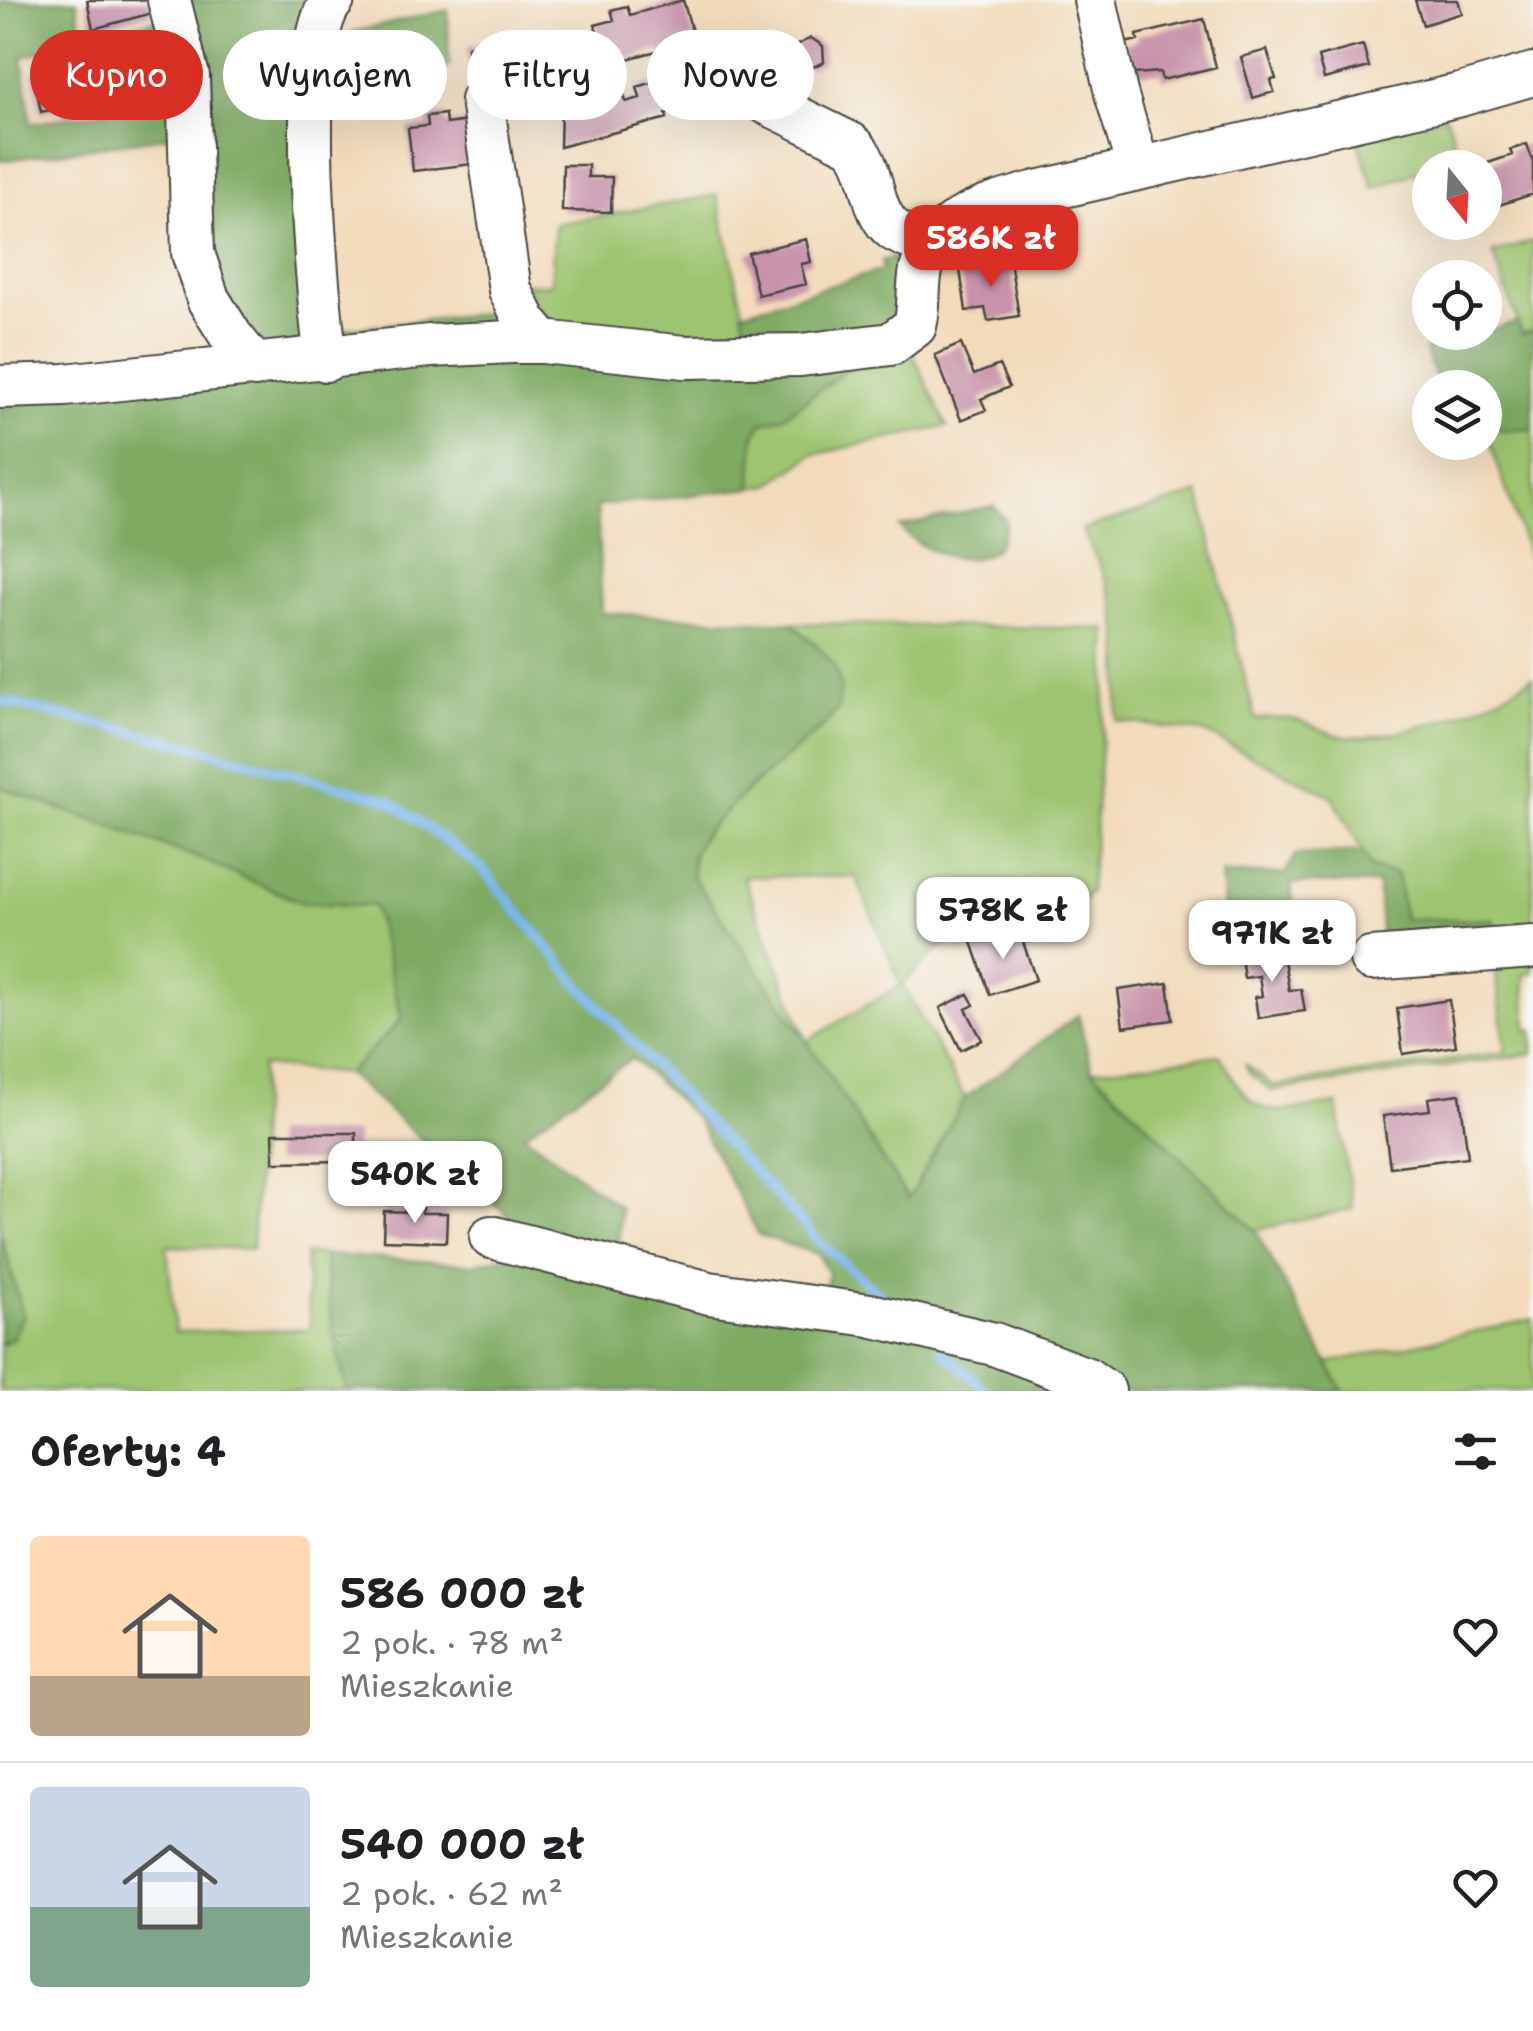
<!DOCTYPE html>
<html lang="pl">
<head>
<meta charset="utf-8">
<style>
  body { margin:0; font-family:"Shantell Sans",sans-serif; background:#f2f2f2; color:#202124; height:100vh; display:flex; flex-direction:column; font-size:38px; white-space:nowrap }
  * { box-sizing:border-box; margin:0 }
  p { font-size:32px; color:#757577 }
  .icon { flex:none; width:55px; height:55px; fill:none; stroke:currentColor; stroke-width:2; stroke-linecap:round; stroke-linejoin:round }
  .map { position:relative; height:1391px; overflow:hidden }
  .drawer { display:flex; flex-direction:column; background:#fff; flex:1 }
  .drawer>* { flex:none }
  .guide { position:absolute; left:30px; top:30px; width:1000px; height:90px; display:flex; gap:20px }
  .needle { width:65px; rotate:162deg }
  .tools { position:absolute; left:1412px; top:150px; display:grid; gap:20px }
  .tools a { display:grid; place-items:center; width:90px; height:90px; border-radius:50%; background:#fff; box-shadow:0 10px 40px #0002; font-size:50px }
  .price { position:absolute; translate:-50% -85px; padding:0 22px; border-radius:20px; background:#fff; color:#222; font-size:32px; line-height:65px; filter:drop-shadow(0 2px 5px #0008) }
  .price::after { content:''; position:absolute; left:50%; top:60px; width:30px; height:22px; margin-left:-15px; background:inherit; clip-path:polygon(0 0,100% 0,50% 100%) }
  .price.selected { background:#d93025; color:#fff }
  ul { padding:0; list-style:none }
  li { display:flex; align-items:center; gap:30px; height:250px; padding:0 30px }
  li+li { border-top:2px solid #e0e0e0 }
  li span { display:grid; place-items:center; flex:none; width:280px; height:200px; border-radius:10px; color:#555 }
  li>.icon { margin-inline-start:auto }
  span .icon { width:120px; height:120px; fill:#fffc; stroke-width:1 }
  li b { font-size:42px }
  h2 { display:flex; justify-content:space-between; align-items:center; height:120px; padding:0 30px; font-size:42px }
  .tag { padding:0 35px; border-radius:45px; background:#fff; box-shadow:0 10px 40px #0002; font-size:35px; line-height:90px }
  .tag.selected { background:#d93025; color:#fff }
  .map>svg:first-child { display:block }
  .green { fill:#9dc470; stroke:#64784e; stroke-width:2.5; fill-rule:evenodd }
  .forest { fill:#7eaa62; stroke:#546a46; stroke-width:2.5; fill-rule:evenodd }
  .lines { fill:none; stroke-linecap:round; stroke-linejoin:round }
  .stream { stroke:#7db7ee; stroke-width:9 }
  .building { fill:#c893aa }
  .minor-casing { stroke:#494541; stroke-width:46 }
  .minor { stroke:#fff; stroke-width:42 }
</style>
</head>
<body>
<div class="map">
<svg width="1533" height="1391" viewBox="0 0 1533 1391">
  <rect width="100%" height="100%" fill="#f6f6f2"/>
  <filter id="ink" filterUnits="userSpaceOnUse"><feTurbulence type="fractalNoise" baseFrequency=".01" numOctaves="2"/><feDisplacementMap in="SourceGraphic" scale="20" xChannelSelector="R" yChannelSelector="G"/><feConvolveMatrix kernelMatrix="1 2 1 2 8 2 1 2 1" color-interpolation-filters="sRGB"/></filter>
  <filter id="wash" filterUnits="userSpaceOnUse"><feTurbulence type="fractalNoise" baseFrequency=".0048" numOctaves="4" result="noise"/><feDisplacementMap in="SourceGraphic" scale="40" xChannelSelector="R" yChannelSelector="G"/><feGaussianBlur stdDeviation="2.25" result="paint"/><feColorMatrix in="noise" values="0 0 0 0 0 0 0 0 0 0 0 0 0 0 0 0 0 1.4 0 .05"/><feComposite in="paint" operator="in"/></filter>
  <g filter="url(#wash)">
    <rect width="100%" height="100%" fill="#f2dbbb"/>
    <path class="green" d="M1446,116L1463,167L1435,165L1374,188L1353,126Z
      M717,195L752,350L561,337L521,284H551L555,224Z
      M1533,241V331L1522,334L1493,253Z
      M909,346L947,426L812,455L769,485L752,488L754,436L762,423L784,416L861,359Z
      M1485,427L1504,430L1533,429V569Z
      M1199,493L1255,719C1267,719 1281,717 1293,719C1311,723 1325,734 1344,736C1398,742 1488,707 1533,677V940L1506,941L1493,920L1404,919L1397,874L1371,868L1333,797L1203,732L1117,721C1122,634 1124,608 1082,530Z
      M790,623L1106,629L1107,669L1090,891L1084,899L958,930L902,984L965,1098L908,1200L807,1041L692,876C692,868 691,860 694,853C711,810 788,754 825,725L816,644ZM743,876L856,877L901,985L807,1041Z
      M0,787L193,856L301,902L374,906L402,1020L347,1074L262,1066L252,1249L167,1246L175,1332L310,1329L305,1254L324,1255L333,1332L347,1391H0V1344H5L23,1315L0,1232Z
      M1533,957V973L1524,974L1527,1030H1533V1054L1272,1091L1249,1073L1245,1064L1274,1086L1506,1052L1494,959Z
      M1220,1055C1257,1124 1266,1113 1337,1104L1353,1209L1255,1230L1092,1070Z
      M1533,1319V1391H1343L1327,1363Z"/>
    <path class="forest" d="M0,0H77L82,41L22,57L31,124L106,111L95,36L160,19L157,0H317L315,350L257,358L237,334L178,135L0,161Z
      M448,10L449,67L372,79L353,32Z
      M917,251L900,326L752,350L742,312L883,270L881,261Z
      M493,300L501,322L338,348L337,330L489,313Z
      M1517,322L1522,334L1533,331V429L1504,430L1485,427V388L1439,387L1425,350Z
      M458,356L861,359L784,416L762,423L754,436L752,488L597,506L602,613L790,623L816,644L835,666L841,687L838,709L825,725L745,792L705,832L692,856V876L807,1041L908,1199L965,1098L1078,1015L1092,1070L1255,1230L1343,1391H347L333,1332L324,1255L472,1264L545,1248L347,1074L402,1019L374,906L301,902L193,856L0,787V396ZM632,1058L696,1118L759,1235L818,1254L828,1273L824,1303L619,1262L620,1208L524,1134Z
      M994,506L1006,521C1003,532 1001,543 993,550C967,571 917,549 900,527Z
      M1362,851L1371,868L1397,874L1404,919L1493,920L1506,941L1382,949L1378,884L1291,883L1297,940L1228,947L1221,874H1285L1295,855Z
      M0,1232L23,1315L13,1338L0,1344Z"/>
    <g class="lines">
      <path class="stream" d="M0,701L173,741L389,800L481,867L580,986L682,1095L819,1241L889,1303
        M941,1350L988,1391"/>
    </g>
    <g id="blocks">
      <path class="building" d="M87,0H149L152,13L93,29Z
        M683,0L698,52L664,62L660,50L606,65L595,25L614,20L611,10L627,6L630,15Z
        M1415,0H1458L1462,13L1423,25Z
        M1204,19L1216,67L1162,80L1160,72L1134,74L1125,43L1138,40L1137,35Z
        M811,38L823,46L824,62L809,69L797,59V45Z
        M504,41L508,69L470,74L467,46Z
        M1363,45L1369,67L1324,79L1318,57Z
        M1267,50L1276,79L1271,80L1274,92L1253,98L1241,57Z
        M67,54L69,63L87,59L97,100L74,105L76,113L64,116L62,107L41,112L33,71L51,67L49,58Z
        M657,81L663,104L670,102L673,112L666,114L667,118L560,147L561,109L623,93L626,102L640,98L637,87Z
        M445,114L446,124L468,121L473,164L413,171L408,128L428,126L427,116Z
        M1527,144L1533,162V194L1493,207L1485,183V168L1476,167L1512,155L1510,150Z
        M563,165H588V177H612L611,212L562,211Z
        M806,239L811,262L801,264L806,284L758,295L748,253Z
        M1010,261L1019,316L988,321L985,308L966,311L960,269Z
        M961,344L974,375L999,365L1009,387L981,399L986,410L961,420L935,355Z
        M999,930L1003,942L1021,936L1036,980L990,995L971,939Z
        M1255,950L1256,958L1283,954L1289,990L1301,989L1305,1011L1258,1018L1255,997L1262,996L1259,976L1244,978L1240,952Z
        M1168,983L1173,1020L1123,1027L1118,990Z
        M968,994L974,1005L966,1009L982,1040L961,1050L940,1008Z
        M1449,1000L1456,1046L1403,1054L1397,1008Z
        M1460,1094L1468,1157L1390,1167L1383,1116L1430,1110L1428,1098Z
        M273,1133H356V1161L274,1162Z
        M409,1205L422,1206V1213H447L446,1242L383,1240L384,1211L408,1212Z"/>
    </g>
  </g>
  <g filter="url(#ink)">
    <use href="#blocks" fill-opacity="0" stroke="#494541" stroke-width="2.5"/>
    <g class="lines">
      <defs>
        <path id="minor" d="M169,0L188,76L193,253L208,299L231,336L255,366
          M1095,0L1116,93L1138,167
          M700,70L851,144C876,165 868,211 894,230C904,237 919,240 931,245
          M482,100L510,290L526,322L543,342
          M326,360C318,295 293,43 333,0
          M0,387L65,385L430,346L512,342H543L685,357L801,355L891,344L915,326C920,308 917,289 921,270C934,218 988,206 1033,193L1460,95L1533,74
          M1371,959L1533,947
          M491,1237L709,1293L870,1315L994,1344L1087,1379L1104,1391"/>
      </defs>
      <use href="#minor" class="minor-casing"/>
      <use href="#minor" class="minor"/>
    </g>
  </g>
</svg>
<div class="tools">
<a><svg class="needle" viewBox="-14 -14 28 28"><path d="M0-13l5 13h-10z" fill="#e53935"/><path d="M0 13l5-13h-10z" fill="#757577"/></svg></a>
<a><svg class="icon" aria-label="locate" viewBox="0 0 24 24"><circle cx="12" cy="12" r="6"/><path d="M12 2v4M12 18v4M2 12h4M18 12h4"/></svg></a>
<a><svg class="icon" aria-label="layers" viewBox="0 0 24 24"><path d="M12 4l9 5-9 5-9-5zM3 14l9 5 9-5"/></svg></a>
</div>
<b class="price selected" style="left:991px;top:290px">586K zł</b>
<b class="price" style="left:1003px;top:962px">578K zł</b>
<b class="price" style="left:1272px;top:985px">971K zł</b>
<b class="price" style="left:415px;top:1226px">540K zł</b>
<div class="guide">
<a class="tag selected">Kupno</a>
<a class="tag">Wynajem</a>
<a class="tag">Filtry</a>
<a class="tag">Nowe</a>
</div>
</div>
<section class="drawer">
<h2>Oferty: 4<svg class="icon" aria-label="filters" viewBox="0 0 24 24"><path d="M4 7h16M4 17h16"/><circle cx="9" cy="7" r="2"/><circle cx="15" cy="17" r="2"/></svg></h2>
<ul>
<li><span style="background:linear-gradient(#ffd9b3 70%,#b9a48a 0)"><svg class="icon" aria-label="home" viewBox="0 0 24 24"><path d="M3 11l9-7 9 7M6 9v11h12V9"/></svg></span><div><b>586 000 zł</b><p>2 pok. · 78 m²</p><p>Mieszkanie</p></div><svg class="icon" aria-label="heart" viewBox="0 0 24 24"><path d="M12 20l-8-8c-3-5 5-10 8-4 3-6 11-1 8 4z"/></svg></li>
<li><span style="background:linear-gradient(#c9d6e8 60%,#7fa58c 0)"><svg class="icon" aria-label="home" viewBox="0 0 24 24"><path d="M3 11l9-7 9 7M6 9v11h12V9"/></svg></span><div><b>540 000 zł</b><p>2 pok. · 62 m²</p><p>Mieszkanie</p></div><svg class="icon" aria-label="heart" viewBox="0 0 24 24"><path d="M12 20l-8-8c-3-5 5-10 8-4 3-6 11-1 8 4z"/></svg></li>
</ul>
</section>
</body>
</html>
